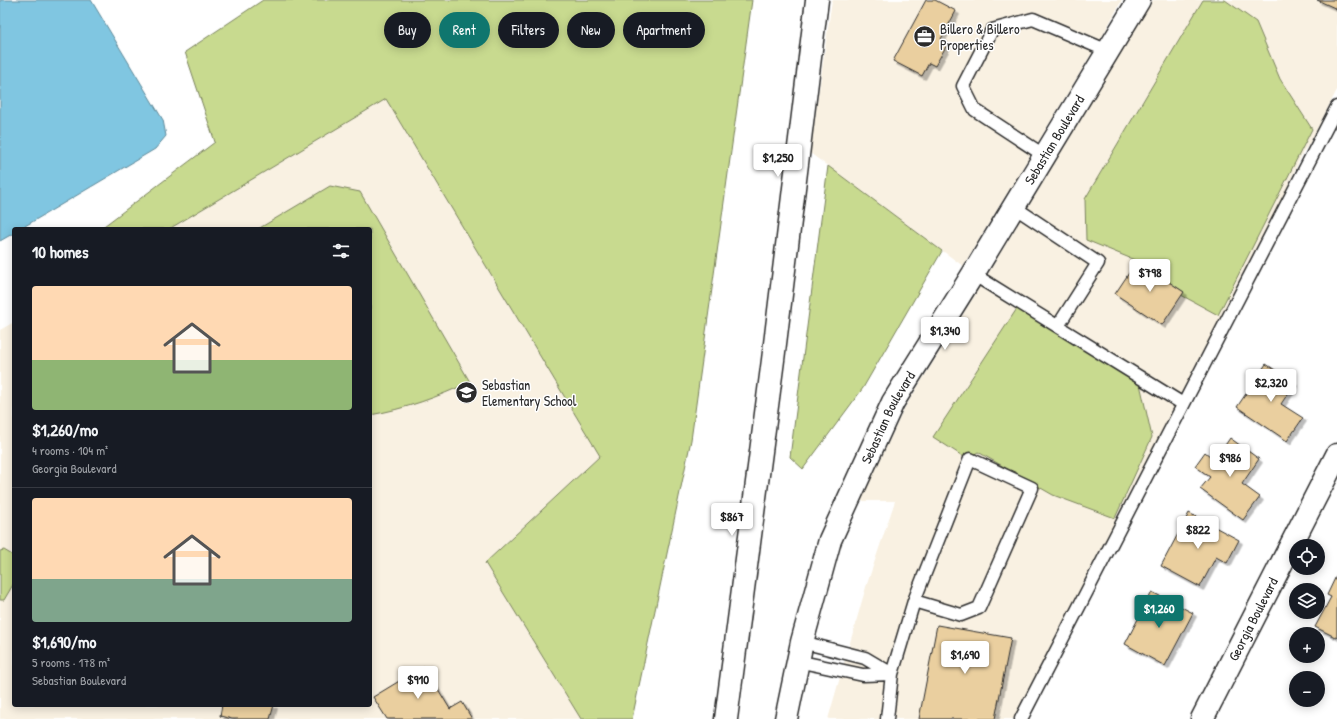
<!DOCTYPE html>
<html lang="en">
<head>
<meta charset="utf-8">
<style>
  body { margin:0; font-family:"Patrick Hand",sans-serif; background:#20242c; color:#f1f3f6; height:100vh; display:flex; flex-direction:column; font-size:15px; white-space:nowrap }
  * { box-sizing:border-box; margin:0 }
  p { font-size:13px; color:#9ea1a6 }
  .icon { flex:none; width:22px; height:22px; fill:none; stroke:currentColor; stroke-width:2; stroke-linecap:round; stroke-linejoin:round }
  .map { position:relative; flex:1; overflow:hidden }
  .sheet { position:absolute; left:12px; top:227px; width:360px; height:480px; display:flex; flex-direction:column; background:#171b24; border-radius:4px; box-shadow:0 2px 10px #0003 }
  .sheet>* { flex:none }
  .banner { position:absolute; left:384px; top:12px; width:380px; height:36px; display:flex; gap:8px }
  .tools { position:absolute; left:1289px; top:539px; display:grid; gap:8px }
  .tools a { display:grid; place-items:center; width:36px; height:36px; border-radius:50%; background:#171b24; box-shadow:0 2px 10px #0003; font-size:20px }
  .price { position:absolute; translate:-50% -34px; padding:0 9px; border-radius:4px; background:#fff; color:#222; font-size:13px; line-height:26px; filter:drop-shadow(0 1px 2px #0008) }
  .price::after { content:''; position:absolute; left:50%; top:24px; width:12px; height:9px; margin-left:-6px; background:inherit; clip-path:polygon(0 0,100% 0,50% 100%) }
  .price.selected { background:#0f766e; color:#fff }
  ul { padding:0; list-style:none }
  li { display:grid; align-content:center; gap:8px; height:212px; padding:0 20px }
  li+li { border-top:1px solid #363941 }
  li span { display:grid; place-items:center; height:124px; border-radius:4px; color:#555 }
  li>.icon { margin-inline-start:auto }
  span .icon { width:72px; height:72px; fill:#fffc; stroke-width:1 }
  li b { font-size:17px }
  h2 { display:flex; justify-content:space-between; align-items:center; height:48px; padding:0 20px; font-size:17px }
  .chip { padding:0 14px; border-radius:18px; background:#171b24; box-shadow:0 2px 10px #0003; font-size:14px; line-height:36px }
  .chip.selected { background:#0f766e; color:#fff }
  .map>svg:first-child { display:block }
  .built { fill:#f9f1e2 }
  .green { fill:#c8da8f; stroke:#7a825d }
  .water { fill:#80c6e1; stroke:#5e8898 }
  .building { fill:#eacf9f; stroke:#2b2b2b; filter:url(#shadow) }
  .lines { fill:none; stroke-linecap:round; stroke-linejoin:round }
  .lane-casing { stroke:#2b2b2b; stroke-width:15 }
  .street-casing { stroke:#2b2b2b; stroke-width:25 }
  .secondary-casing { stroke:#2b2b2b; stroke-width:25 }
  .lane { stroke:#fff; stroke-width:12 }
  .street { stroke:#fff; stroke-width:22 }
  .secondary { stroke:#fff; stroke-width:22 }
  .labels { text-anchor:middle; stroke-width:3; stroke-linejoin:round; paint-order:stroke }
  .poi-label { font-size:14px; fill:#2b2b2b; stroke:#fff; text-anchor:start }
  .street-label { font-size:14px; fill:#2b2b2b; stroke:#fff }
</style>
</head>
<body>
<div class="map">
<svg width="1337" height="719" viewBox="0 0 1337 719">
  <defs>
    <filter id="shadow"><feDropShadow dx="3.5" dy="3.5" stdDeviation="0" flood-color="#0004"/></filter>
  </defs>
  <rect width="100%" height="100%" fill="#fff"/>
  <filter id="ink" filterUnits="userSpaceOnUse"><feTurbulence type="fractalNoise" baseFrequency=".025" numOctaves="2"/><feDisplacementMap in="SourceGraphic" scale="8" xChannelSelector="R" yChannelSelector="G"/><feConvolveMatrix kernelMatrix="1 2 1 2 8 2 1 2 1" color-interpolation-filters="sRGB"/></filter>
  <g filter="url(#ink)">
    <path class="built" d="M832,0H1122L1104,33L963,266L810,153Z
      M1153,0H1337V90L1310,143L1303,152L1284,195L1018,719H828L866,587L895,501H861L904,409L983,282Z
      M386,99L600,456L485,563L581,719H0V330L14,322V705H370V229H169Z"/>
    <path class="green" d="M263,0H752L691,440L632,719H581L485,563L600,456L386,99L169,229H100L215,142L185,52Z
      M1203,0H1225L1256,22L1280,79L1312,129L1218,315L1181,295L1184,292L1137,261L1086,240L1085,199Z
      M828,166L942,251L863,388L803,469L790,457Z
      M330,186L360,192L470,382C438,397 405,409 370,415V229H258Z
      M1018,307L1140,384L1152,437L1115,518L1053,495L978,452L967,459L933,437Z
      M4,550L14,556V583L4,600H0V551Z"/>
    <path class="water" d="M0,0H91L163,120L166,136L155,149L20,229H14V233L0,241Z"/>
    <path class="building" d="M926,0H935L956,11L941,39L948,43L935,66L929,63L922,76L893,61Z
      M1317,0H1337V9Z
      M1137,261L1184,292L1162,325L1115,294Z
      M1266,364L1295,383L1281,404L1303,418L1287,441L1237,407Z
      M1230,438L1259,459L1242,484L1260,497L1243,520L1200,489L1210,477L1195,466L1205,452L1215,460Z
      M1189,513L1239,540L1227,563L1216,557L1200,587L1161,566Z
      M1337,574V638L1315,627L1331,597L1327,595Z
      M1152,592L1193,613L1165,666L1125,644Z
      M937,625L1011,638L995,719H919Z
      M424,666L450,709L462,702L472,719H387L373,697Z
      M222,705H274L270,719H232L220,716Z"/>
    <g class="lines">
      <defs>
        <path id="lane" d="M1045,156L975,110L963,86L992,30L1033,19L1108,51
          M1014,207L1098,263L1058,326
          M973,274L1183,404
          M802,642L865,658L892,674
          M797,661L863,675L892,674
          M887,719L892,674L914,601L970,459L1032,488L979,608L961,615L914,601
          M1021,719L1337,107"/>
        <g id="street">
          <path id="s1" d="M1202,719L1337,455"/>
        </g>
        <g id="secondary">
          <path d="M726,719L773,360L817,0"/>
          <path id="s2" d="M786,719L802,642L830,540L893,402L973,274L1139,0"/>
        </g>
      </defs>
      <use href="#lane" class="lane-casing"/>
      <use href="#street" class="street-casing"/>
      <use href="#secondary" class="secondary-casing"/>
      <use href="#lane" class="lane"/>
      <use href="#street" class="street"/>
      <use href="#secondary" class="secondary"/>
    </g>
  </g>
  <defs>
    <symbol id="office-disc" viewBox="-11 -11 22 22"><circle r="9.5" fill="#2b2b2b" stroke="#fff"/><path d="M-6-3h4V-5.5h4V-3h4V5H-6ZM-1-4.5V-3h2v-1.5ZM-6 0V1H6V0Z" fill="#fff"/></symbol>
    <symbol id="school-disc" viewBox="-11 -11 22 22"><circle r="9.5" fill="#2b2b2b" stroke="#fff"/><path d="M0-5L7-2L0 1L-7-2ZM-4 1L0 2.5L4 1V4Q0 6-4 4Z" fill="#fff"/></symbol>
  </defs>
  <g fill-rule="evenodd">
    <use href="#office-disc" x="912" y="24" width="25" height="25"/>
    <use href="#school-disc" x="454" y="380" width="25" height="25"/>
  </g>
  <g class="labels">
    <g class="poi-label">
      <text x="940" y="34">Billero &amp; Billero<tspan x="940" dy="16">Properties</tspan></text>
      <text x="482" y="390">Sebastian<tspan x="482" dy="16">Elementary School</tspan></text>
    </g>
    <g class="street-label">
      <text dy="5" stroke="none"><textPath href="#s2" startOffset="644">Sebastian Boulevard</textPath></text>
      <text dy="5" stroke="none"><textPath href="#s2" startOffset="320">Sebastian Boulevard</textPath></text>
      <text dy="5" stroke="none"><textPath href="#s1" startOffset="112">Georgia Boulevard</textPath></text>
    </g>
  </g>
</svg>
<div class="tools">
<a><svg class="icon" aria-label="locate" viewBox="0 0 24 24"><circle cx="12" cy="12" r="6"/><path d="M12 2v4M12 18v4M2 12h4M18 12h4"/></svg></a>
<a><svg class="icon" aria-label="layers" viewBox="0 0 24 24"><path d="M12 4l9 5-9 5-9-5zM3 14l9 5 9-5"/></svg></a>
<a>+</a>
<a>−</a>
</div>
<b class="price" style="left:778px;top:178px">$1,250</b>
<b class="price" style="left:1150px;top:293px">$798</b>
<b class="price" style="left:945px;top:351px">$1,340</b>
<b class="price" style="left:1271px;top:403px">$2,320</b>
<b class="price" style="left:1230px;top:478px">$986</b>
<b class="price" style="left:732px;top:537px">$867</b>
<b class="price" style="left:1198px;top:550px">$822</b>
<b class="price selected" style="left:1159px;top:629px">$1,260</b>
<b class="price" style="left:965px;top:675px">$1,690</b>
<b class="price" style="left:418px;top:700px">$910</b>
<div class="banner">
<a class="chip">Buy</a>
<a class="chip selected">Rent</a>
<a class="chip">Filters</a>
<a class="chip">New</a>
<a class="chip">Apartment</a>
</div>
<section class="sheet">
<h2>10 homes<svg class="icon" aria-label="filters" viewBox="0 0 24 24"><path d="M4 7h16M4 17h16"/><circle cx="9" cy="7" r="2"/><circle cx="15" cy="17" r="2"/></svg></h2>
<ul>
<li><span style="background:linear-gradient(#ffd9b3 60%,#8fb573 0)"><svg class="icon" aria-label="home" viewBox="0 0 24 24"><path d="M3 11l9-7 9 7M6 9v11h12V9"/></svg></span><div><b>$1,260/mo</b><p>4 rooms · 104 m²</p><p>Georgia Boulevard</p></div></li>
<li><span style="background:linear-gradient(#ffd9b3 65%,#7fa58c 0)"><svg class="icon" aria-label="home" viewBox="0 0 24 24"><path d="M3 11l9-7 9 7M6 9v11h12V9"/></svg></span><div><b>$1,690/mo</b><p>5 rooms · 178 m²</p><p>Sebastian Boulevard</p></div></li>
</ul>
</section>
</div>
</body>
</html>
